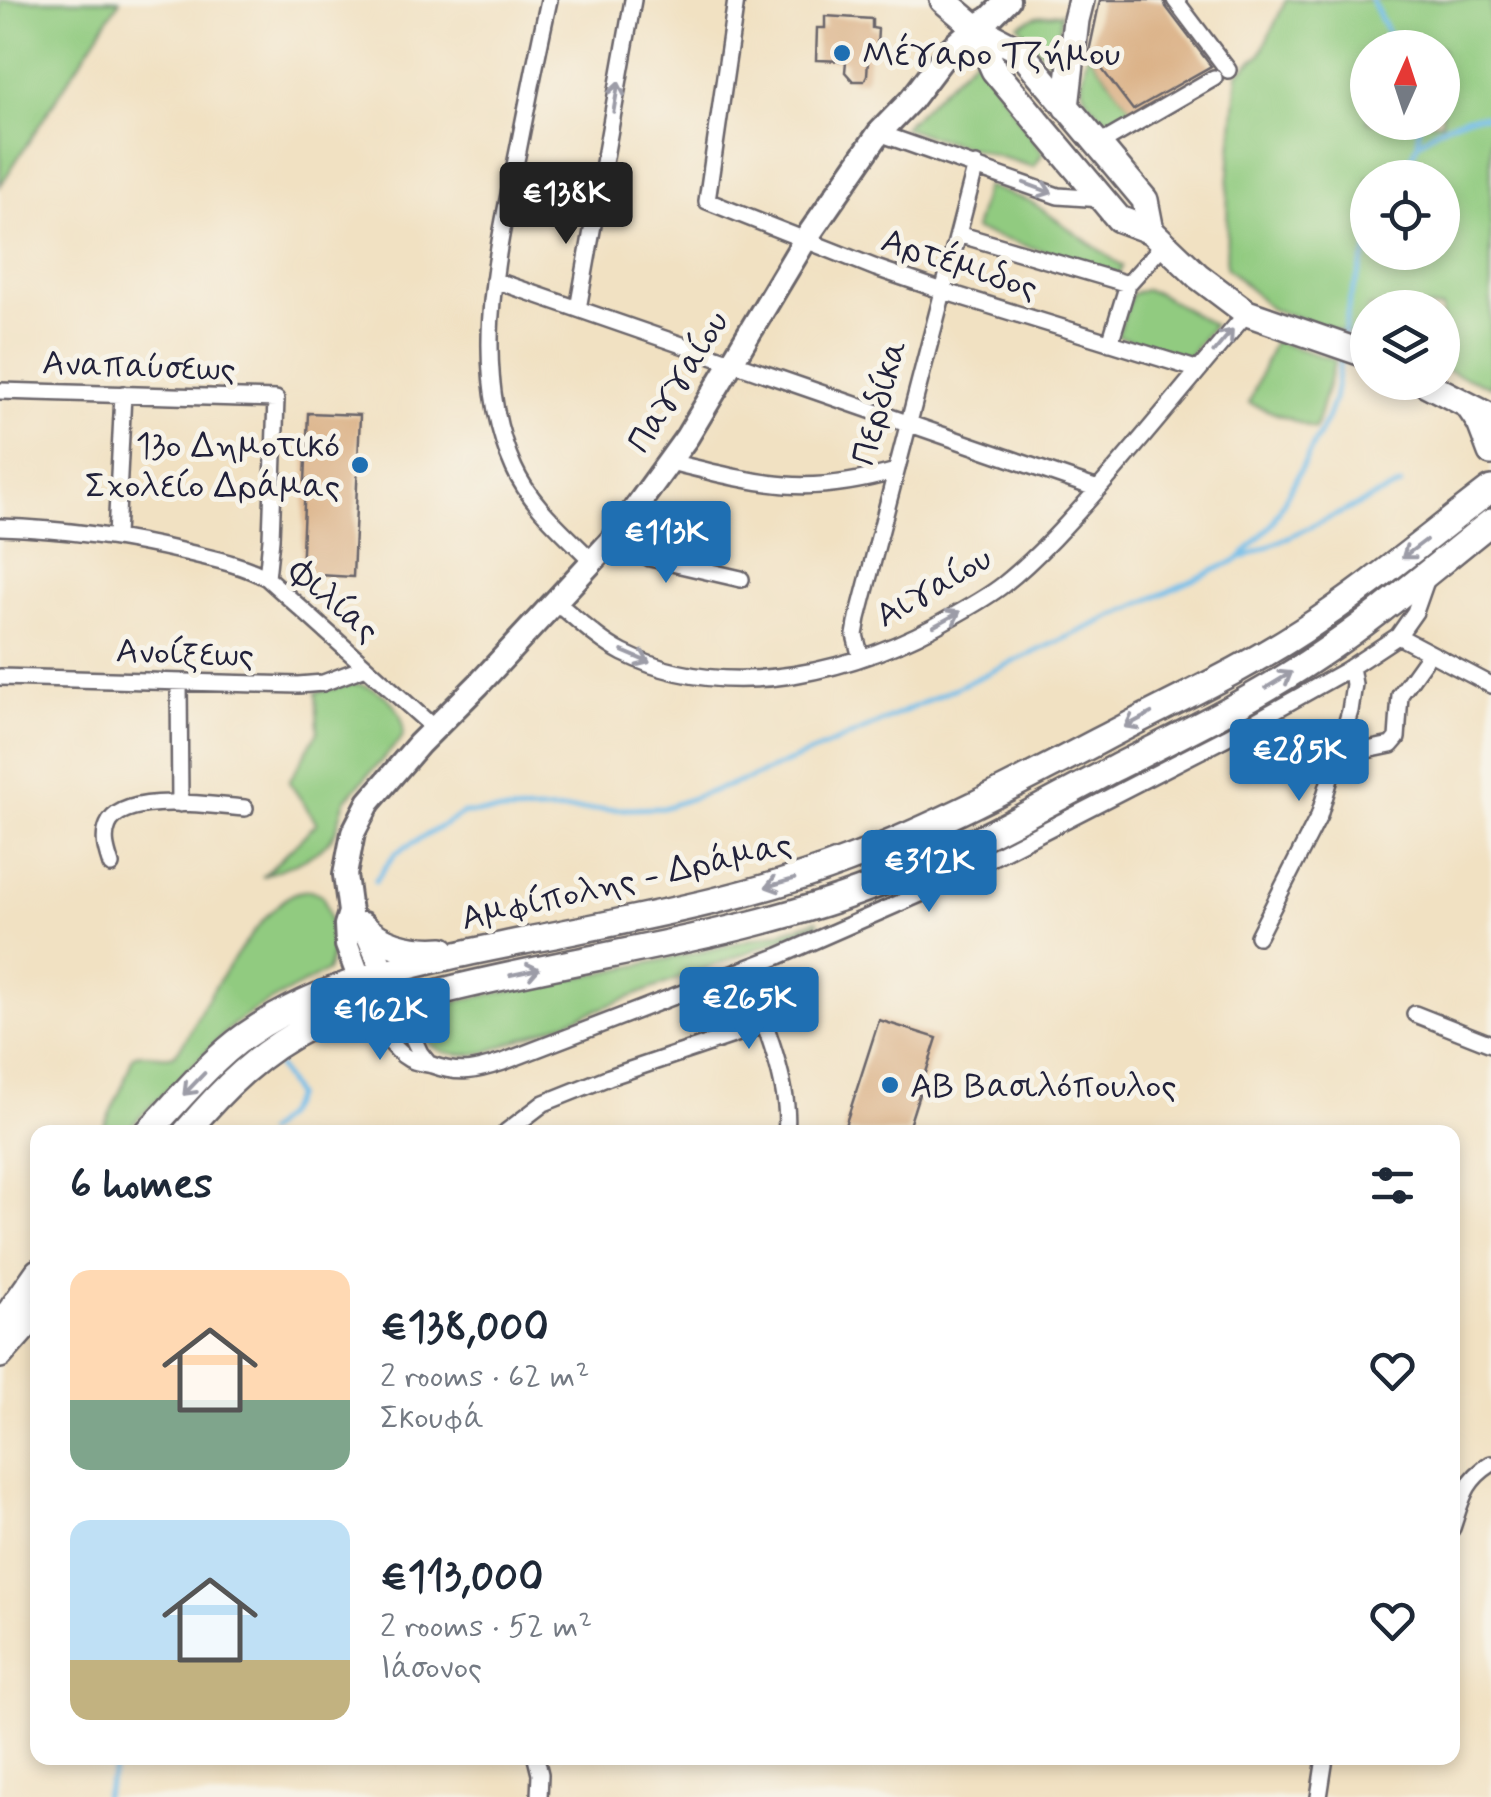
<!DOCTYPE html>
<html lang="en">
<head>
<meta charset="utf-8">
<style>
  body { margin:0; font-family:Mynerve,sans-serif; background:#f2f2f3; color:#1f2937; height:100vh; display:flex; flex-direction:column; font-size:38px; white-space:nowrap }
  * { box-sizing:border-box; margin:0 }
  p { font-size:32px; color:#747a83 }
  .icon { flex:none; width:55px; height:55px; fill:none; stroke:currentColor; stroke-width:2; stroke-linecap:round; stroke-linejoin:round }
  .map { position:relative; flex:1; overflow:hidden }
  .sheet { position:absolute; left:30px; top:1125px; width:1430px; height:640px; display:flex; flex-direction:column; background:#fff; border-radius:20px; box-shadow:0 5px 15px #0003 }
  .sheet>* { flex:none }
  .needle { width:65px; rotate:3deg }
  .fabs { position:absolute; left:1350px; top:30px; display:grid; gap:20px }
  .fabs a { display:grid; place-items:center; width:110px; height:110px; border-radius:50%; background:#fff; box-shadow:0 5px 15px #0003; font-size:50px }
  .price { position:absolute; translate:-50% -85px; padding:0 22px; border-radius:10px; background:#1f6fb2; color:#fff; font-size:32px; line-height:65px; filter:drop-shadow(0 2px 5px #0008) }
  .price::after { content:''; position:absolute; left:50%; top:60px; width:30px; height:22px; margin-left:-15px; background:inherit; clip-path:polygon(0 0,100% 0,50% 100%) }
  .price.selected { background:#222; color:#fff }
  ul { padding:0; list-style:none }
  li { display:flex; align-items:center; gap:30px; height:250px; padding:0 40px }
  li span { display:grid; place-items:center; flex:none; width:280px; height:200px; border-radius:20px; color:#555 }
  li>.icon { margin-inline-start:auto }
  span .icon { width:120px; height:120px; fill:#fffc; stroke-width:1 }
  li b { font-size:42px }
  h2 { display:flex; justify-content:space-between; align-items:center; height:120px; padding:0 40px; font-size:42px }
  .map>svg:first-child { display:block }
  .green { fill:#91cb80; stroke:#5a765e; stroke-width:2.5; fill-rule:evenodd }
  .lines { fill:none; stroke-linecap:round; stroke-linejoin:round }
  .stream { stroke:#6fbce9; stroke-width:5 }
  .building { fill:#dcb389 }
  .street-casing { stroke:#6a656a; stroke-width:20 }
  .secondary-casing { stroke:#6a656a; stroke-width:28 }
  .primary-casing { stroke:#6a656a; stroke-width:30 }
  .street { stroke:#fff; stroke-width:15 }
  .secondary { stroke:#fff; stroke-width:22 }
  .primary { stroke:#fff; stroke-width:25 }
  .oneway { stroke:#9c9ca7 }
  .poi-dot { fill:#1f6fb2; stroke:#f7f3e8; stroke-width:4 }
  .labels { text-anchor:middle; stroke-width:10; stroke-linejoin:round; paint-order:stroke }
  .poi-label { font-size:35px; fill:#22223b; stroke:#f7f3e8; text-anchor:start }
  .street-label { font-size:35px; fill:#22223b; stroke:#f7f3e8 }
</style>
</head>
<body>
<div class="map">
<svg width="1491" height="1797" viewBox="0 0 1491 1797">
  <rect width="100%" height="100%" fill="#f7f3e8"/>
  <filter id="ink" filterUnits="userSpaceOnUse"><feTurbulence type="fractalNoise" baseFrequency=".01" numOctaves="2"/><feDisplacementMap in="SourceGraphic" scale="20" xChannelSelector="R" yChannelSelector="G"/><feConvolveMatrix kernelMatrix="1 2 1 2 8 2 1 2 1" color-interpolation-filters="sRGB"/></filter>
  <filter id="wash" filterUnits="userSpaceOnUse"><feTurbulence type="fractalNoise" baseFrequency=".0048" numOctaves="4" result="noise"/><feDisplacementMap in="SourceGraphic" scale="40" xChannelSelector="R" yChannelSelector="G"/><feGaussianBlur stdDeviation="2.25" result="paint"/><feColorMatrix in="noise" values="0 0 0 0 0 0 0 0 0 0 0 0 0 0 0 0 0 1.4 0 .05"/><feComposite in="paint" operator="in"/></filter>
  <g filter="url(#wash)">
    <rect width="100%" height="100%" fill="#f1e1c2"/>
    <path class="green" d="M0,0H120L0,186Z
      M1286,0H1491V387L1443,369L1442,308H1368L1367,340L1271,309L1226,267L1228,185L1238,73L1260,55ZM1368,48H1442V122H1368ZM1368,178H1442V252H1368Z
      M1061,13L1055,70L1019,25L1037,16Z
      M1088,52L1133,110L1118,119L1104,118C1077,92 1079,87 1088,52Z
      M976,56L1043,153L1034,167L903,128Z
      M986,186L1030,201L1122,266L1119,274L974,230Z
      M1145,290L1158,293L1213,325L1188,357L1117,336L1132,294Z
      M1274,341L1335,360L1315,429L1249,403Z
      M354,684C380,685 409,710 402,738L346,799C341,809 340,820 336,830C321,859 289,864 262,877L317,823L289,782L318,731L316,692Z
      M310,890L322,895C332,916 336,950 327,971L256,1009L233,1025L125,1132H101L123,1085L133,1056C147,1050 160,1060 174,1055C187,1042 193,1024 202,1008C219,979 261,915 288,897C295,892 301,891 310,890Z
      M817,920L819,923L815,925L777,941L487,1052C469,1056 432,1058 426,1035C424,1027 427,1020 432,1014C448,999 498,993 520,989C594,973 670,961 744,941C769,935 794,930 817,920Z"/>
    <g class="lines">
      <path class="stream" d="M1372,0L1395,48
        M1418,143C1439,127 1463,112 1491,117
        M1402,178L1418,143L1419,122
        M1344,336L1349,302L1368,248
        M1245,557L1401,485
        M375,881L396,853L464,813L663,808L748,779L850,736L1239,559L1272,524L1327,419L1334,400L1342,352
        M266,1132L283,1117L295,1096L278,1067
        M104,1797L119,1758"/>
    </g>
    <g id="blocks">
      <path class="building" d="M1100,0H1164L1166,7L1211,66L1133,110L1089,52Z
        M825,16L872,19V28L878,29L877,47H869L867,75L864,81H853L845,72L846,61L816,60L817,28H825Z
        M308,413L360,415L353,577L301,574Z
        M879,1020L937,1038L907,1132H843Z"/>
    </g>
  </g>
  <g filter="url(#ink)">
    <use href="#blocks" fill-opacity="0" stroke="#6a656a" stroke-width="2.5"/>
    <g class="lines">
      <defs>
        <path id="street" d="M549,0C538,50 528,100 518,151C497,252 469,369 514,468C531,506 565,533 593,562
          M736,0L707,201L876,268L943,291L1199,370
          M1175,0L1228,70
          M879,133L1058,196L1102,199
          M1098,145L1214,78
          M512,178L599,193
          M958,234L1128,284L1164,244
          M494,280L1098,489
          M578,309L633,0
          M1110,343L1128,284
          M0,391L276,399L271,539L267,578
          M670,462C708,471 747,482 786,485C823,488 861,481 896,471
          M0,527C64,529 123,537 185,552C214,559 241,564 267,578L434,728
          M116,536L123,394
          M613,539L650,558L741,579
          M1428,575L1415,612L1398,636L1491,685
          M556,602C577,619 598,640 623,653C730,706 860,671 957,614C973,605 989,596 1003,585C1038,557 1069,522 1099,488C1149,431 1197,371 1247,313
          M861,658L855,635L858,618L976,165
          M0,677L298,685L323,683L366,667
          M179,683L180,804
          M1338,756L1391,745L1397,738L1400,695L1430,653
          M111,865C107,852 102,839 108,825C122,791 214,806 245,808
          M1258,936L1319,816L1350,711L1354,684L1351,667
          M744,970C761,1013 792,1087 786,1132
          M396,1002L420,1053L428,1063
          M370,1007C379,1025 391,1049 409,1059C416,1063 425,1063 432,1065C460,1075 475,1071 503,1062L779,956L925,892L1227,737L1345,671L1398,636
          M1415,1014L1491,1044
          M506,1132L544,1103L609,1077L763,1025
          M1452,1528C1462,1499 1464,1481 1491,1464
          M536,1758L540,1774L539,1797
          M1319,1797L1325,1758"/>
        <path id="secondary" d="M363,924L396,1002
          M365,994L347,945L346,925L350,912L345,875L353,833L369,802L419,744L478,685L613,539L687,437L805,240L879,133L911,100L949,50L975,27L990,18L1008,0"/>
        <path id="primary" d="M943,0L975,27L1019,50L1145,200L1151,231
          M975,27L994,70L1119,219L1151,231L1198,276L1247,313L1368,355
          M1066,107L1076,20L1081,0
          M1423,382L1491,417
          M1469,407L1480,423L1491,452
          M365,928C387,947 414,952 443,950
          M148,1132C177,1102 211,1060 245,1036C327,978 427,961 524,941C632,919 744,900 848,860C945,823 1037,773 1129,725C1187,695 1247,667 1302,631C1368,588 1428,537 1491,489
          M186,1132C222,1089 260,1051 311,1026C349,1007 394,1003 435,993C586,954 743,939 889,880C966,849 1039,808 1113,769C1182,734 1253,700 1318,656C1378,616 1434,567 1491,522
          M0,1326L38,1272
          M0,1355L38,1312"/>
      </defs>
      <use href="#street" class="street-casing"/>
      <use href="#secondary" class="secondary-casing"/>
      <use href="#primary" class="primary-casing"/>
      <use href="#street" class="street"/>
      <use href="#secondary" class="secondary"/>
      <use href="#primary" class="primary"/>
    </g>
    <defs><path id="oneway-shaft" d="M-6 0H5M1.5-3L5.5 0L1.5 3" fill="none" stroke-width="1.6" stroke-linecap="round" stroke-linejoin="round" transform="scale(2.5)"/></defs>
    <g class="oneway">
      <use href="#oneway-shaft" transform="translate(616 97) rotate(-80)"/>
      <use href="#oneway-shaft" transform="translate(1038 188) rotate(20)"/>
      <use href="#oneway-shaft" transform="translate(1223 341) rotate(-50)"/>
      <use href="#oneway-shaft" transform="translate(1414 549) rotate(143)"/>
      <use href="#oneway-shaft" transform="translate(947 619) rotate(-29)"/>
      <use href="#oneway-shaft" transform="translate(636 657) rotate(23)"/>
      <use href="#oneway-shaft" transform="translate(1279 680) rotate(-31)"/>
      <use href="#oneway-shaft" transform="translate(1138 720) rotate(152)"/>
      <use href="#oneway-shaft" transform="translate(780 883) rotate(164)"/>
      <use href="#oneway-shaft" transform="translate(525 972) rotate(-12)"/>
      <use href="#oneway-shaft" transform="translate(194 1084) rotate(134)"/>
    </g>
  </g>
  <g class="poi-dot">
    <circle cx="842" cy="53" r="10"/>
    <circle cx="360" cy="465" r="10"/>
    <circle cx="890" cy="1085" r="10"/>
  </g>
  <g class="labels">
    <g class="poi-label">
      <text x="862" y="65">Μέγαρο Τζήμου</text>
      <text x="340" y="457" text-anchor="end">13ο Δημοτικό<tspan x="340" dy="40">Σχολείο Δράμας</tspan></text>
      <text x="910" y="1097">ΑΒ Βασιλόπουλος</text>
    </g>
    <g class="street-label">
      <text transform="translate(960 263) rotate(18)" y="12">Αρτέμιδος</text>
      <text transform="translate(139 365) rotate(2)" y="12">Αναπαύσεως</text>
      <text transform="translate(677 381) rotate(-58)" y="12">Παγγαίου</text>
      <text transform="translate(878 402) rotate(-75)" y="12">Περδίκα</text>
      <text transform="translate(933 586) rotate(-30)" y="12">Αιγαίου</text>
      <text transform="translate(335 600) rotate(41)" y="12">Φιλίας</text>
      <text transform="translate(185 652) rotate(2)" y="12">Ανοίξεως</text>
      <text transform="translate(626 880) rotate(-13)" y="12">Αμφίπολης - Δράμας</text>
    </g>
  </g>
</svg>
<div class="fabs">
<a><svg class="needle" viewBox="-14 -14 28 28"><path d="M0-13l5 13h-10z" fill="#e53935"/><path d="M0 13l5-13h-10z" fill="#747a83"/></svg></a>
<a><svg class="icon" aria-label="locate" viewBox="0 0 24 24"><circle cx="12" cy="12" r="6"/><path d="M12 2v4M12 18v4M2 12h4M18 12h4"/></svg></a>
<a><svg class="icon" aria-label="layers" viewBox="0 0 24 24"><path d="M12 4l9 5-9 5-9-5zM3 14l9 5 9-5"/></svg></a>
</div>
<b class="price selected" style="left:566px;top:247px">€138K</b>
<b class="price" style="left:666px;top:586px">€113K</b>
<b class="price" style="left:1299px;top:804px">€285K</b>
<b class="price" style="left:929px;top:915px">€312K</b>
<b class="price" style="left:749px;top:1052px">€265K</b>
<b class="price" style="left:380px;top:1063px">€162K</b>
<section class="sheet">
<h2>6 homes<svg class="icon" aria-label="filters" viewBox="0 0 24 24"><path d="M4 7h16M4 17h16"/><circle cx="9" cy="7" r="2"/><circle cx="15" cy="17" r="2"/></svg></h2>
<ul>
<li><span style="background:linear-gradient(#ffd9b3 65%,#7fa58c 0)"><svg class="icon" aria-label="home" viewBox="0 0 24 24"><path d="M3 11l9-7 9 7M6 9v11h12V9"/></svg></span><div><b>€138,000</b><p>2 rooms · 62 m²</p><p>Σκουφά</p></div><svg class="icon" aria-label="heart" viewBox="0 0 24 24"><path d="M12 20l-8-8c-3-5 5-10 8-4 3-6 11-1 8 4z"/></svg></li>
<li><span style="background:linear-gradient(#bfe0f5 70%,#c2b280 0)"><svg class="icon" aria-label="home" viewBox="0 0 24 24"><path d="M3 11l9-7 9 7M6 9v11h12V9"/></svg></span><div><b>€113,000</b><p>2 rooms · 52 m²</p><p>Ιάσονος</p></div><svg class="icon" aria-label="heart" viewBox="0 0 24 24"><path d="M12 20l-8-8c-3-5 5-10 8-4 3-6 11-1 8 4z"/></svg></li>
</ul>
</section>
</div>
</body>
</html>
